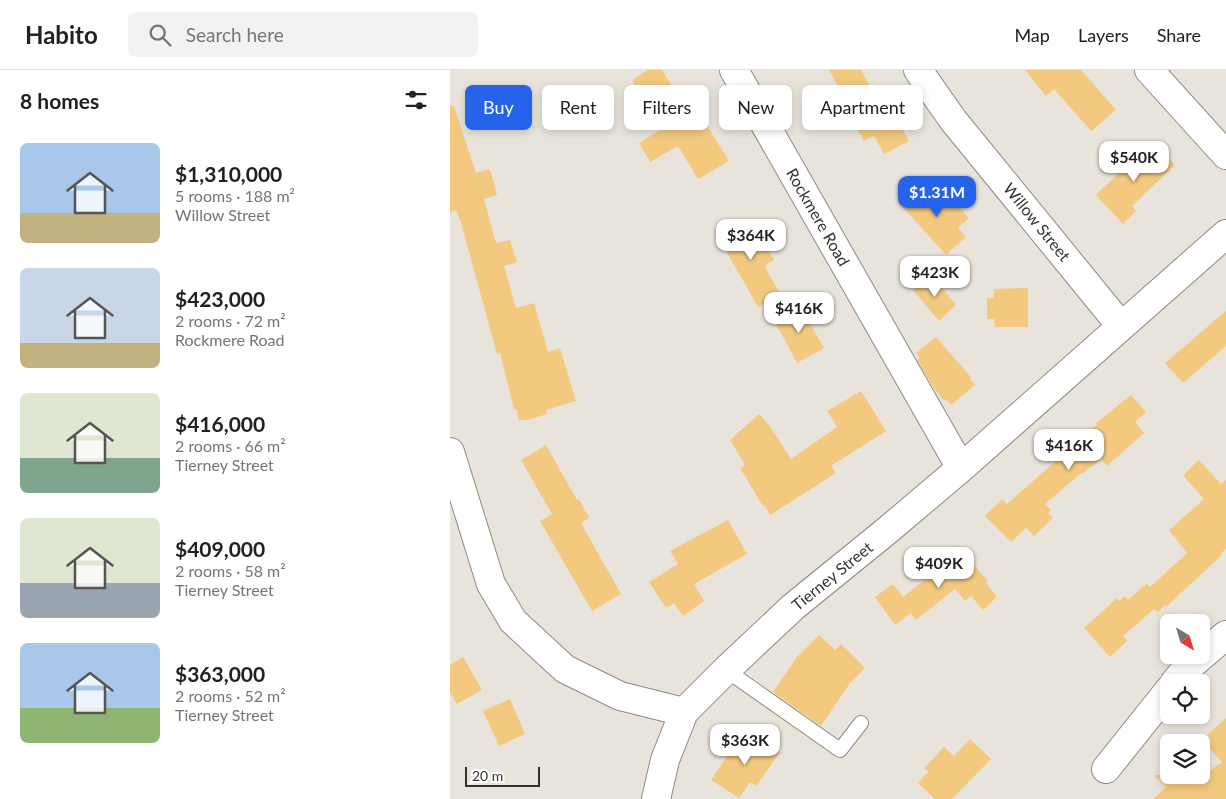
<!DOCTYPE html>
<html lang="en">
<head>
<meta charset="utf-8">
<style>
  body { margin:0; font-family:Lato,sans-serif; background:#f2f2f2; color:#202124; height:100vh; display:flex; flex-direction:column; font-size:19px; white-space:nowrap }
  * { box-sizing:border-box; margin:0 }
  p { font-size:16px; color:#757577 }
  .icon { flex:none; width:28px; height:28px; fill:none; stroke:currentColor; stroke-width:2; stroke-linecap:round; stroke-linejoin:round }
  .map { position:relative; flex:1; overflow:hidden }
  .side { display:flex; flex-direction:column; background:#fff; width:450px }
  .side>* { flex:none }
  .guide { position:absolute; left:15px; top:15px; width:475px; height:45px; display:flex; gap:10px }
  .needle { width:32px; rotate:142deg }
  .controls { position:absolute; left:710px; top:544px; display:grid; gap:10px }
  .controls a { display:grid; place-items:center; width:50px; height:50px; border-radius:8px; background:#fff; box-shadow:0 2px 8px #0003; font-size:25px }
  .scale { position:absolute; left:15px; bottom:12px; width:75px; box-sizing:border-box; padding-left:5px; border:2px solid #353330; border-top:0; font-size:14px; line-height:18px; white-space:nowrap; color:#353330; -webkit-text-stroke:4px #fff; paint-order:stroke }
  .price { position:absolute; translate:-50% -42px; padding:0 11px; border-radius:10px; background:#fff; color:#222; font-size:16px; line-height:32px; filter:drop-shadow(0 1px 2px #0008) }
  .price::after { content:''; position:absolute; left:50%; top:30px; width:15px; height:11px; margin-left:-8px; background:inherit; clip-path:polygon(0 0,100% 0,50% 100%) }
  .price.active { background:#2563eb; color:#fff }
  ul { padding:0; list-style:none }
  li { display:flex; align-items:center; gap:15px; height:125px; padding:0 20px }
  li span { display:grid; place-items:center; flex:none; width:140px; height:100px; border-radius:8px; color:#555 }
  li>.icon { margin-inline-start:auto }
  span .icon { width:60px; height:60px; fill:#fffc; stroke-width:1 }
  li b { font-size:21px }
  h2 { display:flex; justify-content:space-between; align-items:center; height:60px; padding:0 20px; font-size:21px }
  .chip { padding:0 18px; border-radius:8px; background:#fff; box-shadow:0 2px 8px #0003; font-size:18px; line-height:45px }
  .chip.active { background:#2563eb; color:#fff }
  header { display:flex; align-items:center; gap:30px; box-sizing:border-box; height:70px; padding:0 25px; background:#fff; border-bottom:1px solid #e0e0e0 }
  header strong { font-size:24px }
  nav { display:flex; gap:28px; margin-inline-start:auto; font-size:18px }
  .search { width:350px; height:45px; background:#f2f2f2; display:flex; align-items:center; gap:12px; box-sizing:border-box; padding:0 18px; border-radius:8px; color:#757577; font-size:19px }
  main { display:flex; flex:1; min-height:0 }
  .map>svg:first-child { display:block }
  .building { fill:#f3c980 }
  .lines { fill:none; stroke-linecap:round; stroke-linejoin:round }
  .service-casing { stroke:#8e8a82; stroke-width:16 }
  .minor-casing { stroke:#8e8a82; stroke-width:30 }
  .service { stroke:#fff; stroke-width:14 }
  .minor { stroke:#fff; stroke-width:28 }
  .labels { text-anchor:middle; stroke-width:4; stroke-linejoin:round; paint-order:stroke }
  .street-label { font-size:16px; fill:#353330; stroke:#fff }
</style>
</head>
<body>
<header>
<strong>Habito</strong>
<div class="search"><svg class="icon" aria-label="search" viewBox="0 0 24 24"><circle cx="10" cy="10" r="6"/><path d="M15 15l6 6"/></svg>Search here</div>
<nav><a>Map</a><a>Layers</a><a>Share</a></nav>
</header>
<main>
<section class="side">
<h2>8 homes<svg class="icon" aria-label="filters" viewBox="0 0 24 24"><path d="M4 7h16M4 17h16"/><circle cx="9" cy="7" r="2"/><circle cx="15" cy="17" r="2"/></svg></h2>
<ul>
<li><span style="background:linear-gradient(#a9c7e8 70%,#c2b280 0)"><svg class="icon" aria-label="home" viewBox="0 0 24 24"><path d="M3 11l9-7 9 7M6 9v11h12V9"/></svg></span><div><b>$1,310,000</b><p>5 rooms · 188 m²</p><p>Willow Street</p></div></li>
<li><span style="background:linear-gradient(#c9d6e8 75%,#c2b280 0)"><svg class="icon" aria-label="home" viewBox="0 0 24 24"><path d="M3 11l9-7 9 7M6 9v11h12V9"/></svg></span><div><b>$423,000</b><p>2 rooms · 72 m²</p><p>Rockmere Road</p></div></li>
<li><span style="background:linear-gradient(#dfe7d0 65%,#7fa58c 0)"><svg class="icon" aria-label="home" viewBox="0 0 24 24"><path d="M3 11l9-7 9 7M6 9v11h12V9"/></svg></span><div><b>$416,000</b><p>2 rooms · 66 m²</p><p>Tierney Street</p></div></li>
<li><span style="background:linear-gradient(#dfe7d0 65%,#9aa5b1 0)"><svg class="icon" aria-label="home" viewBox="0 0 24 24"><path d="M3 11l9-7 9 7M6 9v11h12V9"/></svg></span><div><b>$409,000</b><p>2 rooms · 58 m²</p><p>Tierney Street</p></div></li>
<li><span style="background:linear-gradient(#a9c7e8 65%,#8fb573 0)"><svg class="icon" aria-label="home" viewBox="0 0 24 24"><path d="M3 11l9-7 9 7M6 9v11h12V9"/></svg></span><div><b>$363,000</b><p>2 rooms · 52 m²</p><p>Tierney Street</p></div></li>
</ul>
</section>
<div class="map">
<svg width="776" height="729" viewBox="0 0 776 729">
  <rect width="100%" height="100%" fill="#e9e4db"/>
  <path class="building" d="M198,0H212L227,25L225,27L244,59L255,52L279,91L248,109L228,76L200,92L189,73L212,59L182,10Z
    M379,0H411L422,20L429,17L459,71L434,84L424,66L414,71L396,38L399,37Z
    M575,0H631L666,40L641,61L604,19L596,26Z
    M0,36H4L26,103L40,99L47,125L34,129L46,173L60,170L67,192L54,196L66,238L84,233L98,282L110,278L126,331L96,340L97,344L78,350H69L66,339H64L50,283L47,284L11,153L6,140L0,142Z
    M708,76L725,95L682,136L686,141L673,154L646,125L685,87L691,92Z
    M465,117L474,133L491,117L519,148L508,158L516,167L496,185L449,133Z
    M301,150L324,190L316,194L317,196L315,197L330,224L308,237L269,168Z
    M481,205L506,235L489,251L463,220Z
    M578,218V257H545L544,249H537V228H544V219Z
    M350,236L374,278L347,293L324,250Z
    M776,241V276L733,313L715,293Z
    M486,267L521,307L520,309L525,315L501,335L496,329L494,331L483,317L467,290L470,288L466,283Z
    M411,321L436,361L381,396L386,403L320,445L314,435L313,436L290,398L295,395L280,370L309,344L319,355L341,389L387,357L377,341Z
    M681,325L696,342L685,352L694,363L657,396L651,389L632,404L631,403L595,434L601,440L598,443L603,448L584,466L576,458L561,472L535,446L552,429L557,434L639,362L647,354L646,353Z
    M96,375L127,430L129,429L139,448L131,453L171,524L142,541L90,451L102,444L71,390Z
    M749,390L771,414L776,410V479L771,483L772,485L717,536L715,535L708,542L704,539L673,566L677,571L660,587L634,558L667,528L669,531L675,526L678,530L697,513L700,517L737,483L719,460L754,429L733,405Z
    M278,450L297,484L244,514L254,531L233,546L224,533L216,538L199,512L228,494L220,481Z
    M504,476L510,483L512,482L538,511L536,513L547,527L533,540L521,526L515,531L505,519L466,550L461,543L445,555L425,527L443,514L453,527L489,499L485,494Z
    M369,565L385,580L391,574L415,598L400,613L371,656L323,622L347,587Z
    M13,587L32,620L7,634L0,622V595Z
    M60,629L75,664L49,676L33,641Z
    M776,648V729H703L716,717L704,705H733L742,714L772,692L752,670Z
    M304,664L330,682L306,716L300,712L289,728L261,710L286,673L294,678Z
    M520,669L541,689L502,729H485L468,713L478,702L474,698L494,677L504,686Z"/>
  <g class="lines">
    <defs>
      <path id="service" d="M276,600L390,680L411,653"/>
      <path id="minor" d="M284,0L511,398
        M468,0L503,50L671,256
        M699,0L776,85
        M0,382L41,514L63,551L115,599L170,626L234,642
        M725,612L735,600L776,565
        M656,699L719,620
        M206,729L215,690L234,642L276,600L343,537L439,459L511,398L776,164"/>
    </defs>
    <use href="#service" class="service-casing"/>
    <use href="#minor" class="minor-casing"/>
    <use href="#service" class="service"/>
    <use href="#minor" class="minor"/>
  </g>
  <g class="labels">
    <g class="street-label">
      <text transform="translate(368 147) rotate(60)" y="6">Rockmere Road</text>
      <text transform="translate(587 152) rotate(51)" y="6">Willow Street</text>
      <text transform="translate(382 506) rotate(-39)" y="6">Tierney Street</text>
    </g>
  </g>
</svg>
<div class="controls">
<a><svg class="needle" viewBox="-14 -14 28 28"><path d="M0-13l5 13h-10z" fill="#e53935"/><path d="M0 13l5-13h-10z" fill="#757577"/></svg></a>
<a><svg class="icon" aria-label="locate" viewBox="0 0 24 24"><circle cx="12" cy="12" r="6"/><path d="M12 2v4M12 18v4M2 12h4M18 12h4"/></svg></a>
<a><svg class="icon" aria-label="layers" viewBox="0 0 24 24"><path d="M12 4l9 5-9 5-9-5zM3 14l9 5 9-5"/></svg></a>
</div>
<div class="scale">20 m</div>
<b class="price" style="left:684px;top:113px">$540K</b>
<b class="price active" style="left:487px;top:148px">$1.31M</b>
<b class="price" style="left:301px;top:191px">$364K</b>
<b class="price" style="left:485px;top:228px">$423K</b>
<b class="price" style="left:349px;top:264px">$416K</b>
<b class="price" style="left:619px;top:401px">$416K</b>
<b class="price" style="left:489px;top:519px">$409K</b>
<b class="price" style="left:295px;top:696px">$363K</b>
<div class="guide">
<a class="chip active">Buy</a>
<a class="chip">Rent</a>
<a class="chip">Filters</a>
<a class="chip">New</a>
<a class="chip">Apartment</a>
</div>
</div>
</main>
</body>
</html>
